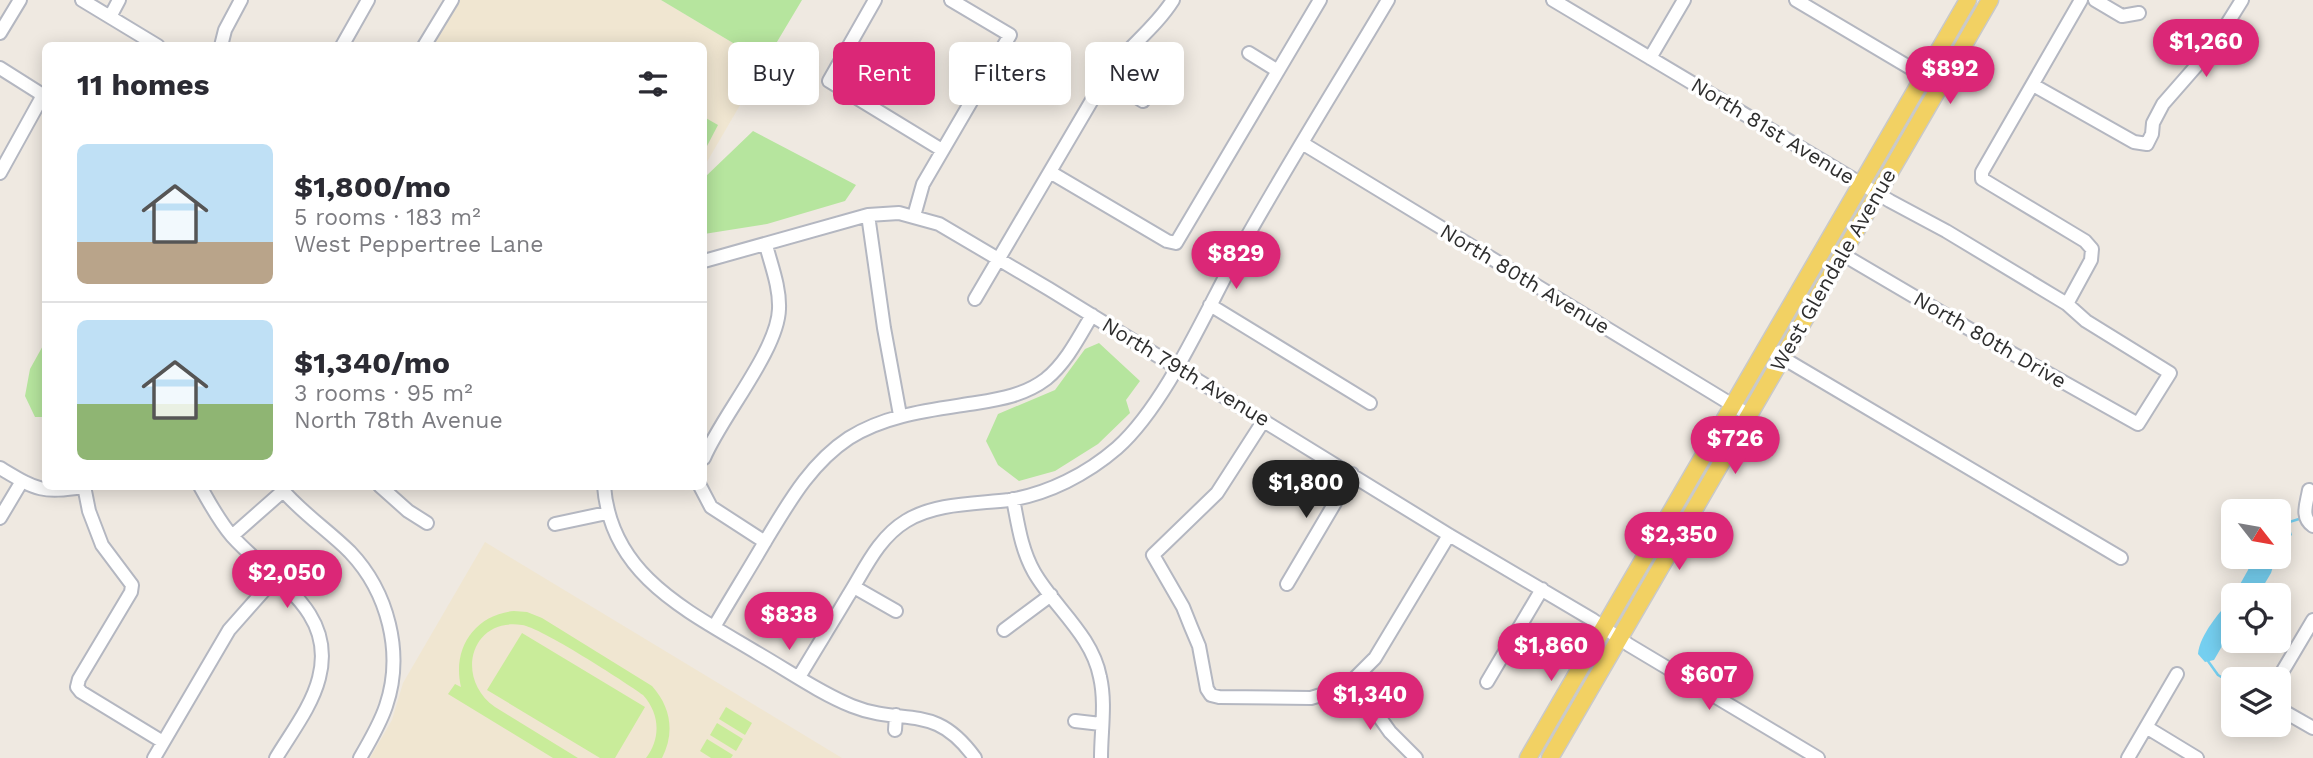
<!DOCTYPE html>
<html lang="en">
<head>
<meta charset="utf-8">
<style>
  body { margin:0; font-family:"Work Sans",sans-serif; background:#f2f2f3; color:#2b2b33; height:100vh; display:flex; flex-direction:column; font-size:26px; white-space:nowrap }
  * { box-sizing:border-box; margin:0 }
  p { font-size:23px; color:#7c7c81 }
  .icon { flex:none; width:38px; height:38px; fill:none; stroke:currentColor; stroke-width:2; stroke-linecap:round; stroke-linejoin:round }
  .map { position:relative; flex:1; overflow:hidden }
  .sheet { position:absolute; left:42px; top:42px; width:665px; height:448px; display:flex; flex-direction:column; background:#fff; border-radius:10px; box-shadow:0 4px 18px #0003 }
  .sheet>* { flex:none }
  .hud { position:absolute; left:728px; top:42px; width:665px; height:63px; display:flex; gap:14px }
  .needle { width:46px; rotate:121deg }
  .controls { position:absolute; left:2221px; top:499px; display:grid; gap:14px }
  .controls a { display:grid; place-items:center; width:70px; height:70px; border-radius:10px; background:#fff; box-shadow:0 4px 18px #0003; font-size:35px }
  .price { position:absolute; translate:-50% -60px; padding:0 16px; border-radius:24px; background:#db2777; color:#fff; font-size:23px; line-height:46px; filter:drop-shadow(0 2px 4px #0008) }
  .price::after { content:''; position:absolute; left:50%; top:42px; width:21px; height:16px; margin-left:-10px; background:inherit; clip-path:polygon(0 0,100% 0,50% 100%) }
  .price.current { background:#222; color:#fff }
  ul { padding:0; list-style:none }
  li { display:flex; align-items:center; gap:21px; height:175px; padding:0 35px }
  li+li { border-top:2px solid #e1e1e2 }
  li span { display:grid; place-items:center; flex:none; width:196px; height:140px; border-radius:10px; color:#555 }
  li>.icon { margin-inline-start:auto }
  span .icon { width:84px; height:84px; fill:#fffc; stroke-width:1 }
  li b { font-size:30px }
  h2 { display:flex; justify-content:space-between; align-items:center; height:84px; padding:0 35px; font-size:30px }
  .tag { padding:0 24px; border-radius:10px; background:#fff; box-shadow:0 4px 18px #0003; font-size:24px; line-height:63px }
  .tag.current { background:#db2777; color:#fff }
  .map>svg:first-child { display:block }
  .education { fill:#f0e6d1 }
  .green { fill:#b6e59e }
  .pitch { fill:#c9ec9a }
  .water { fill:#75cff0 }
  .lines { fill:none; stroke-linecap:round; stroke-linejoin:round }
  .stream { stroke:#75cff0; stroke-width:2.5 }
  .minor-casing { stroke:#b4b7c1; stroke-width:16 }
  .major-casing { stroke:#c9c9c9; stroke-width:19 }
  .minor { stroke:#fff; stroke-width:12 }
  .major { stroke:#f2d163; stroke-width:16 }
  .labels { text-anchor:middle; stroke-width:7; stroke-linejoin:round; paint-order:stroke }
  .street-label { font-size:21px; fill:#2e2e2e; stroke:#fff }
</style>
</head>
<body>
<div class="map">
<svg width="2313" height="758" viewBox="0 0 2313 758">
  <rect width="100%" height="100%" fill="#efe9e1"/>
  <path class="education" d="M460,0H661L765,62L704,167V46H433Z
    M485,542L842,758H370L392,720L403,683Z"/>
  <path class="green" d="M661,0H802L765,62Z
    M704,117L718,125L707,146L704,144Z
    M753,131L856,185L845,201L767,224L704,234V178Z
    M45,342V417H35L25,396L30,369Z
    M1099,343L1140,381L1126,400L1130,413L1098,444L1055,471L1019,481L998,465L986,441L998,414L1055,390L1085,349Z"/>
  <path class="pitch" d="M514,611L527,612L542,618L652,686C671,707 675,733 662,758H646C661,738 660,714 643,695C625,682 540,627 522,625C471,617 454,678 495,707L578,758H553L448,694L455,684L461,687C452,649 474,615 514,611Z
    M522,633L645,707L615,758H600L487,690Z
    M726,707L752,723L745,735L719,719Z
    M717,723L743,739L736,751L710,735Z
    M707,739L733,755L731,758H711L700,751Z"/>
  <path class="water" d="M2281,512H2285L2292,535L2285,541L2279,552V514Z
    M2252,557H2276L2271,573L2258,595H2234L2248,570Z
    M2233,597V627L2214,660L2205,662L2198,654C2200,634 2220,612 2233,597Z"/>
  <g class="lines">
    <path class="stream" d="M2286,523L2299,519
      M2208,661L2218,675L2233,684"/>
    <defs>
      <path id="minor" d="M82,0L158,46
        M875,0L829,81L942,150
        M1553,0L1890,201L1946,231L2067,304L2086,321L2170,373L2138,424L1983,337L1842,254
        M1796,0L1924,76
        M2095,0L2122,16L2139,13
        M110,17L119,0
        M0,33L20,0
        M221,46L225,30L241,0
        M342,46L368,0
        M424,46L452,0
        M1249,53L1278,71
        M1650,58L1684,0
        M0,68L38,92L42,97L0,173
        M1105,78L1143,101
        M2033,85L2134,142L2147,144L2152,134L2153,123L2163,104L2212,48L2242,0
        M1302,143L1749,415
        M1050,172L1167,241L1176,243L1320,0
        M868,215L884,328L900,415
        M914,216L923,184L1010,35L951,0
        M704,261L868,215L899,213L939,224L1049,289L1449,535L1593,620L1629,645L1818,758
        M975,299L1105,78C1125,49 1154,30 1173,0
        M2067,304L2091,260L2092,249L2085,241L1982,179V172L2081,0
        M1210,305L1370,403
        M1766,348L2121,558
        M1264,420L1217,493L1153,555L1183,607L1191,627L1199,646L1207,689L1211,695L1219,697L1311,698L1340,689L1353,680L1375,658L1449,535
        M704,458C721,417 778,350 779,309C780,287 771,265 766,245
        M0,468C37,490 40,493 84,487
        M84,486L89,511L102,545L132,585L131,592L79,679L77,687L81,692L163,742
        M200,486C210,504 219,521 232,536C270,579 337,609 319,678C312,706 291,733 276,758
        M279,486C299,511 328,530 350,552C388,592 404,653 386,706C380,724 370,741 360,758
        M380,486L408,511L427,523
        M604,486C611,577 690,612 759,654C790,672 820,693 852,706C904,727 934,701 975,758
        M700,486L711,507L765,542
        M2309,490C2307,503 2300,517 2313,526
        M1013,499C1018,524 1021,549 1034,572C1054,607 1092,635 1100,677C1106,703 1101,731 1101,758
        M0,518L22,481
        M555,524L607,513
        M232,536L283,491
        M1287,584L1352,474
        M854,587L896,611
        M714,627C731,598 749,569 766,540C789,502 811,463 849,438C887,414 932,410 976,403C1001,399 1025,395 1046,379C1066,363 1079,337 1092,315
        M1004,630L1051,595
        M799,677C815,650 832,623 848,596C865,569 878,538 906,521C935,503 975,504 1009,500C1048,494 1087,474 1117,448C1165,405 1203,317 1234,260C1283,171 1337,86 1388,0
        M2278,679L2313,620
        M1353,680L1390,732L1416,758
        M1487,682L1542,589
        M2278,708L2313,728
        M1075,721L1101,724
        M2146,727L2197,758
        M895,730L896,715
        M154,758L229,630L276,577
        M2128,758L2177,674"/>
      <path id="major" d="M1528,758L1968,0
        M1550,758L1990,0"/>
    </defs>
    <use href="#minor" class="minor-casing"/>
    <use href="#major" class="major-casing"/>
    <use href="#minor" class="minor"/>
    <use href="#major" class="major"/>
  </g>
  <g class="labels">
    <g class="street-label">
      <text transform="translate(1773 131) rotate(31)" y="7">North 81st Avenue</text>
      <text transform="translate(1833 270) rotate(-60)" y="7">West Glendale Avenue</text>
      <text transform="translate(1525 279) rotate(31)" y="7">North 80th Avenue</text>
      <text transform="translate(1990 340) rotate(30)" y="7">North 80th Drive</text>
      <text transform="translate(1186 372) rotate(31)" y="7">North 79th Avenue</text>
    </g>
  </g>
</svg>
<div class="controls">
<a><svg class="needle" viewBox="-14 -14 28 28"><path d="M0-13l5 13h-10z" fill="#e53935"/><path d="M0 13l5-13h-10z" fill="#7c7c81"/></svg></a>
<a><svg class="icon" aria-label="locate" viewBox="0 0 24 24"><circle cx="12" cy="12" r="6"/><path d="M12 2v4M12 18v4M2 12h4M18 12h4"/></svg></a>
<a><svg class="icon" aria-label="layers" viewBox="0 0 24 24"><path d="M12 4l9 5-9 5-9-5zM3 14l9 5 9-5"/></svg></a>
</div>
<b class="price" style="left:2206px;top:79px">$1,260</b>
<b class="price" style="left:1950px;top:106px">$892</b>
<b class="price" style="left:1236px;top:291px">$829</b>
<b class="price" style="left:1735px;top:476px">$726</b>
<b class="price current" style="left:1306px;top:520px">$1,800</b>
<b class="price" style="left:1679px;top:572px">$2,350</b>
<b class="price" style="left:287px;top:610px">$2,050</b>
<b class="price" style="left:789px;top:652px">$838</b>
<b class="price" style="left:1551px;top:683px">$1,860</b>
<b class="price" style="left:1709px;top:712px">$607</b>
<b class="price" style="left:1370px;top:732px">$1,340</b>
<div class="hud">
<a class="tag">Buy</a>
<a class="tag current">Rent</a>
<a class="tag">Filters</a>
<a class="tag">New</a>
</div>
<section class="sheet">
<h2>11 homes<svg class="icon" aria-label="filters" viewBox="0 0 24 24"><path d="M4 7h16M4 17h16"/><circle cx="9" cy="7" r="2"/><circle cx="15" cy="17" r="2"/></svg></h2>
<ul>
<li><span style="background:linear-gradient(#bfe0f5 70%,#b9a48a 0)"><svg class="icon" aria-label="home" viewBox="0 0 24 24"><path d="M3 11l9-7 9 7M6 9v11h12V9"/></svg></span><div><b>$1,800/mo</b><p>5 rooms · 183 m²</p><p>West Peppertree Lane</p></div></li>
<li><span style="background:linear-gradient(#bfe0f5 60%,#8fb573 0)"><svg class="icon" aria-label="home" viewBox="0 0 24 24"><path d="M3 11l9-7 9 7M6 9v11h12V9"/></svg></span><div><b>$1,340/mo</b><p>3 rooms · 95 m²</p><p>North 78th Avenue</p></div></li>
</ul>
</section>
</div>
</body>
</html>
